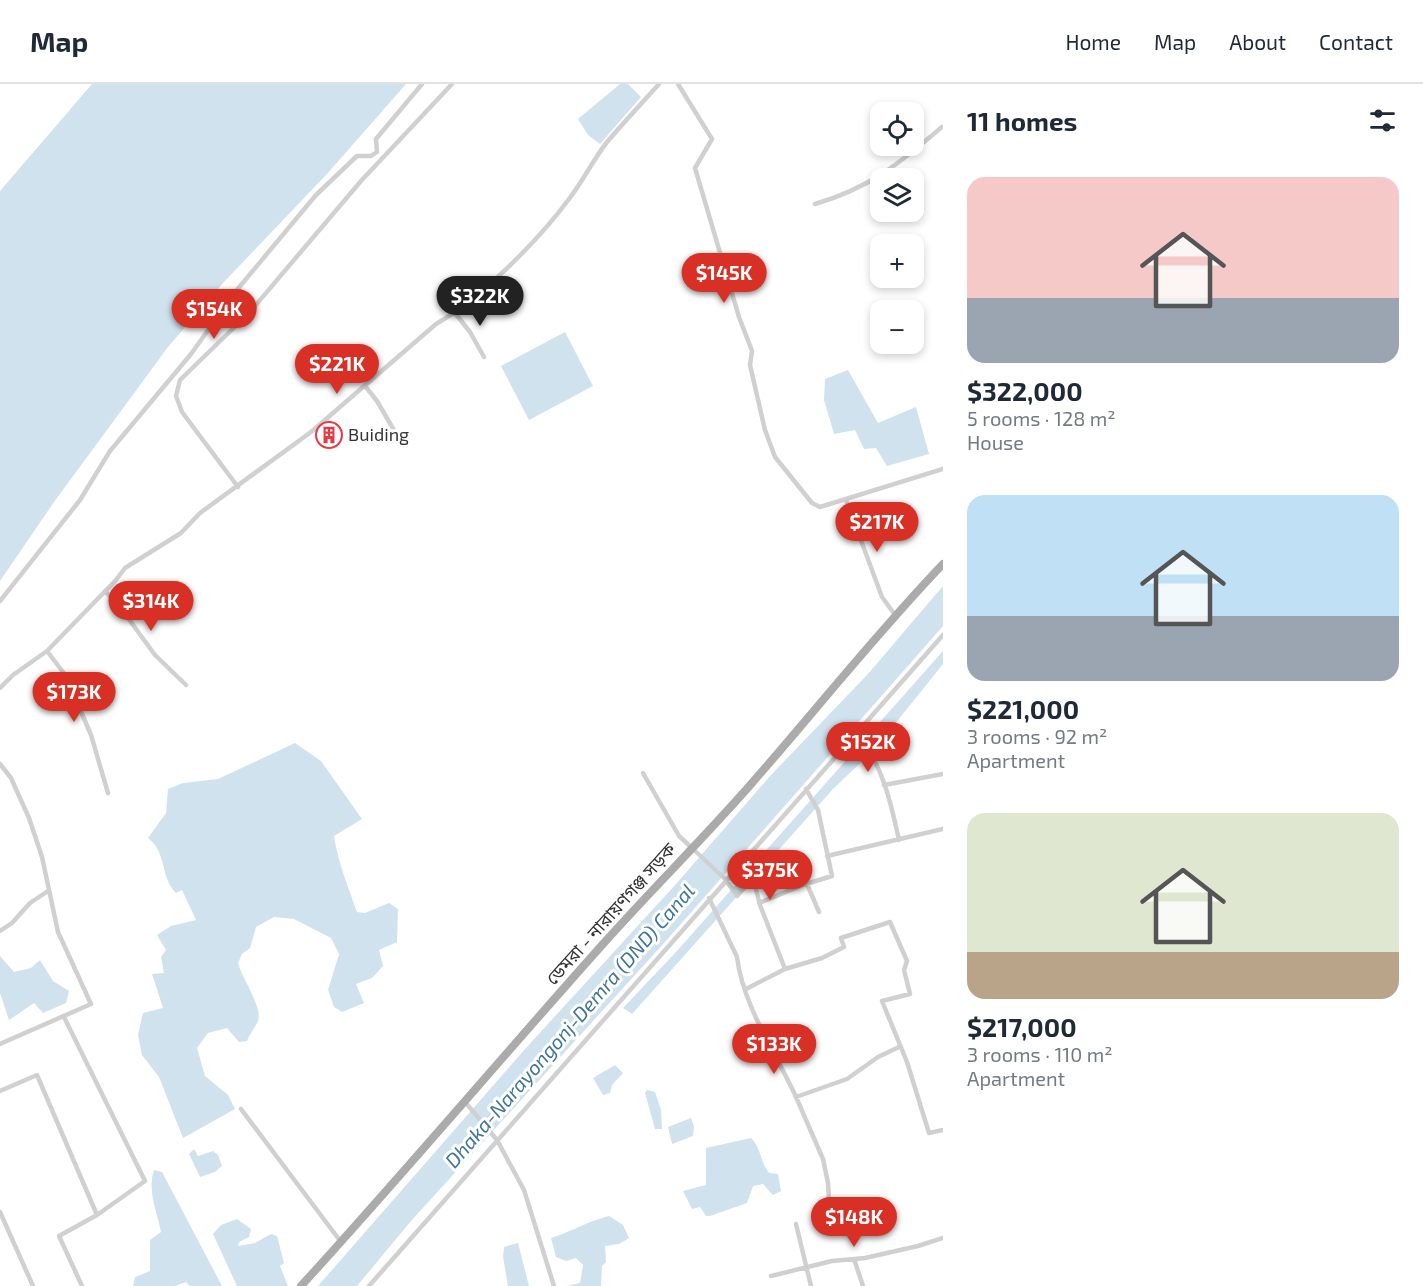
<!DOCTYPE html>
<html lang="en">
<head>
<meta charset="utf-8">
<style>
  body { margin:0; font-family:"Exo 2","Noto Sans Bengali",sans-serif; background:#f6f6f7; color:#1f2937; height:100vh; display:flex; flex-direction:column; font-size:22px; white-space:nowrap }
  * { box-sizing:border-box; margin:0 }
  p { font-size:20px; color:#747a83 }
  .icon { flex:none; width:33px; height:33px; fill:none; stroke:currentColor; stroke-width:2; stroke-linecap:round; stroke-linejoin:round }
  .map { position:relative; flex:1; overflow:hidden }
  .sheet { display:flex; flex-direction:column; background:#fff; width:480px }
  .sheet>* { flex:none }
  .buttons { position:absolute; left:870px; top:18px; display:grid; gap:12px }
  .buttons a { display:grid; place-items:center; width:54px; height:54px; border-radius:12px; background:#fff; box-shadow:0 3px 9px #0003; font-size:30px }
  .price { position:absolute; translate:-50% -51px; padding:0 14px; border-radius:21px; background:#d93025; color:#fff; font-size:20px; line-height:39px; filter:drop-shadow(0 2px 3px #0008) }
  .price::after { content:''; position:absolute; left:50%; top:36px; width:18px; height:14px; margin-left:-9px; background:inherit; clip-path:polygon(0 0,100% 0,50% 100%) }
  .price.current { background:#222; color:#fff }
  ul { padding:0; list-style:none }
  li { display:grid; align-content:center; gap:12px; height:318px; padding:0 24px }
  li span { display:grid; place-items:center; height:186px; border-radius:18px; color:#555 }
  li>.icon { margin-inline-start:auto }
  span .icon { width:108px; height:108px; fill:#fffc; stroke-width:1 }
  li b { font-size:26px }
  h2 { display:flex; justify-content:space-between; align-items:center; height:72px; padding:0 24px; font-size:26px }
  header { display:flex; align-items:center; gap:36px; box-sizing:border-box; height:84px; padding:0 30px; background:#fff; border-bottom:2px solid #e0e1e3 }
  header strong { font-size:28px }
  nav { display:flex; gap:33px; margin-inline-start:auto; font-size:21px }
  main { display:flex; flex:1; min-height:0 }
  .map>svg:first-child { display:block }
  .water { fill:#cfe2ee }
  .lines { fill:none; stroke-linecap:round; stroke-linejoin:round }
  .pedestrian { stroke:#d0d0d0; stroke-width:4 }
  .minor { stroke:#d0d0d0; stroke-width:4.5 }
  .primary { stroke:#ababab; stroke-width:8 }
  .labels { text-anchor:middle; stroke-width:6; stroke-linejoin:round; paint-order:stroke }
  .poi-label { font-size:18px; fill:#333; stroke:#fff; text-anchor:start }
  .street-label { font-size:18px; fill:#333; stroke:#fff }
  .water-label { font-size:20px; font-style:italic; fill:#3f7597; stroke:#fff }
</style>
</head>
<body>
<header>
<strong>Map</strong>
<nav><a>Home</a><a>Map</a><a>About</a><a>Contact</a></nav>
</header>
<main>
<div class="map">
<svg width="943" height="1202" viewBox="0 0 943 1202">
  <rect width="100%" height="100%" fill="#fff"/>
  <path class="water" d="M92,0H406L326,91L223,199L168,263L54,418L0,497V107Z
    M620,0H628L641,13L600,60L588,51L578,35Z
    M565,248L593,302L529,336L501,282Z
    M848,286L878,339L916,323L929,370L887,382L876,364L864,365L855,346L834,350L824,316L825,295Z
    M943,502V542L665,858L411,1137L357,1202H318L526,964L676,800L771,691L868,590Z
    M943,567V580L874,666L833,705L632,930L623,924L676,868Z
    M295,659L321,677L362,735L334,752C338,779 348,802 357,828L365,829L389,819L398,825L397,858L379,866L383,882L372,894L356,900L364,919L342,928L334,923L328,906L339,870L331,854L294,835L274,833L256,843L250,864L242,870L238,879C242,894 263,924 258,937C255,944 250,949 247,957L239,958L227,944L208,949L197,964L205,992L228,1011L235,1025L183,1054L159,993L142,971L138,951L143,929L163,924L152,890L164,889L161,873L166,866L157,851L171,842L196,836L182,806L176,809C160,793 167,768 148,754L166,729L168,705L183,699L218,695Z
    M0,872L14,888L31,884L40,876L53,897L69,907L66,919L43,929L34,919L9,936L0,909Z
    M615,981L623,989L612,1001L610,1009L603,1011L593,994Z
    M647,1006L655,1008L661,1026L662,1045H655L645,1009Z
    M691,1034L694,1042L693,1052L672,1060L668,1043Z
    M751,1054C761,1063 760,1078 769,1089L778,1090L781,1107L773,1111L763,1100L753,1102L747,1119L710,1132H706L700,1123L692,1125L683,1107L706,1101V1064Z
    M194,1065L198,1072L213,1067L218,1071L222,1082L215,1088L200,1093L189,1070Z
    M154,1086L162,1088L222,1202H190L186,1198L175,1202H133L135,1193L150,1187V1156L161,1148C157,1127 147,1107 154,1086Z
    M609,1132L623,1141L629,1154L619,1160L605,1162L606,1178L602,1182L601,1202H566L580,1199L583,1181L576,1174L566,1177L556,1173L551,1154C571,1148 588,1137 609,1132Z
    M237,1135L251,1145L249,1153L239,1158L238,1162L255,1159L271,1150L277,1152L284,1179L280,1182L288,1202H237L213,1150L221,1141Z
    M518,1159L529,1202H508L503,1173L504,1163Z"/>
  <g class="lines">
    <path class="pedestrian" d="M693,765L725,795"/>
    <path class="minor" d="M678,0L712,55L695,84L739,233L752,267L750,281L765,346L775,373L812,419L820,423L943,385
      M815,120C870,104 900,79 942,43
      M455,229L470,248L484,273
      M365,302L377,317L402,360
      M238,403L182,328L176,312L180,296L249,229L361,97L452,0
      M846,416L882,513L895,531
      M105,507L117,519L155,571L186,601
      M0,517L80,416L110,367L191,270L236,207L316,111L357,72H371L377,68L376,55L422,0
      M47,567L66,592L91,651L108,709
      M0,604L13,591L47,567L116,496L125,484L181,449L200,429L311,348L436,240C480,215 538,157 569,115C583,97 593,76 607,58C624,38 642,19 659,0
      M855,649C882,677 891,719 899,756
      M0,680L11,694L29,734L42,773L58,848L91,920L0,960
      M643,689L679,752L692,764
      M884,701L943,690
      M827,772L943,745
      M725,795L737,812L753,794L760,821L785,885
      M807,800L819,828
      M709,814L737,873C743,922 776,969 796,1013L847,995L878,973L899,963
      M759,819L803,801L832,792L818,726L806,705
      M0,847L12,839L30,819L48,807
      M746,905L785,885L822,874L844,863L841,854L890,838L907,877L904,886L910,910L882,917L907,978L929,1049L943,1046
      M64,933L145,1097L97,1131
      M0,1007L37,991L97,1131L59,1152L82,1202
      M796,1013L823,1075L828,1099L830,1133
      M466,1019L497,1056L524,1106L554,1202
      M241,1025L341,1158
      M0,1128L33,1202
      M796,1140L811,1202
      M854,1175L863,1202
      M771,1192L832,1177L865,1174L918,1162L943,1154
      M369,1202L943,551"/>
    <path class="primary" d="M301,1202C404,1089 502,973 603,860C652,805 704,754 752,699C816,626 876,550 943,480"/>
  </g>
  <defs>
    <symbol id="building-ring" viewBox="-11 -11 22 22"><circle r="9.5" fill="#fff" stroke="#e63946" stroke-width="1.5"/><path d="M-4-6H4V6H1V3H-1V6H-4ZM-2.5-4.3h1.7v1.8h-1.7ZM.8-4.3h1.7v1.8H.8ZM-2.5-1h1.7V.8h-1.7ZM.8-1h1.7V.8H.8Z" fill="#e63946"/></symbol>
  </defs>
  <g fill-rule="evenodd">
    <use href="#building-ring" x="314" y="336" width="30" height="30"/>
  </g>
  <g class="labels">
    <g class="poi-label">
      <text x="348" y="357">Buiding</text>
    </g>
    <g class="street-label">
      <text transform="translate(611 830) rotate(-48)" y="6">ডেমরা - নারায়ণগঞ্জ সড়ক</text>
    </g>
    <g class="water-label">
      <text transform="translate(570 942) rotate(-49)" y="7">Dhaka-Narayongonj-Demra (DND) Canal</text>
    </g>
  </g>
</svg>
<div class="buttons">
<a><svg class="icon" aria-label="locate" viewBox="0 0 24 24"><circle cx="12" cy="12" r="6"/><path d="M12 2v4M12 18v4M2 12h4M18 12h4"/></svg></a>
<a><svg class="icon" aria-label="layers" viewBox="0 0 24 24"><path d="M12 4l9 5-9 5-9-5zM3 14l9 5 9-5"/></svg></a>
<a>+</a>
<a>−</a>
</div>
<b class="price" style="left:724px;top:220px">$145K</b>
<b class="price current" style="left:480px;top:243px">$322K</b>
<b class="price" style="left:214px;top:256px">$154K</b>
<b class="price" style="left:337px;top:311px">$221K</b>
<b class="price" style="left:877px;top:469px">$217K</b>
<b class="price" style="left:151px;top:548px">$314K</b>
<b class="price" style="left:74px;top:639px">$173K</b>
<b class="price" style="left:868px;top:689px">$152K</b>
<b class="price" style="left:770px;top:817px">$375K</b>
<b class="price" style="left:774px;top:991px">$133K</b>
<b class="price" style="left:854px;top:1164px">$148K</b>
</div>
<section class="sheet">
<h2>11 homes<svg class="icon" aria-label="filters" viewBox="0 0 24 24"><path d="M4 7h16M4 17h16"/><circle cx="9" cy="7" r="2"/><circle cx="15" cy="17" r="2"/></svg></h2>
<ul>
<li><span style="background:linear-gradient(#f6c9c9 65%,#9aa5b1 0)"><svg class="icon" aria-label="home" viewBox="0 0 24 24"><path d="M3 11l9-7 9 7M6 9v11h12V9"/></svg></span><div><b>$322,000</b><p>5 rooms · 128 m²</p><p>House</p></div></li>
<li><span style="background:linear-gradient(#bfe0f5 65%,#9aa5b1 0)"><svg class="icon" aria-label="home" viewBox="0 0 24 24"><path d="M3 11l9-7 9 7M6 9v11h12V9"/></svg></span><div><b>$221,000</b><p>3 rooms · 92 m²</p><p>Apartment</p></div></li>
<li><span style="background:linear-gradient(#dfe7d0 75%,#b9a48a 0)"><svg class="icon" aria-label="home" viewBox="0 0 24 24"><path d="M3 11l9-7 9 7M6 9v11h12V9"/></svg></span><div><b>$217,000</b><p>3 rooms · 110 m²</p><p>Apartment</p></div></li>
</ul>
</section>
</main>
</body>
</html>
